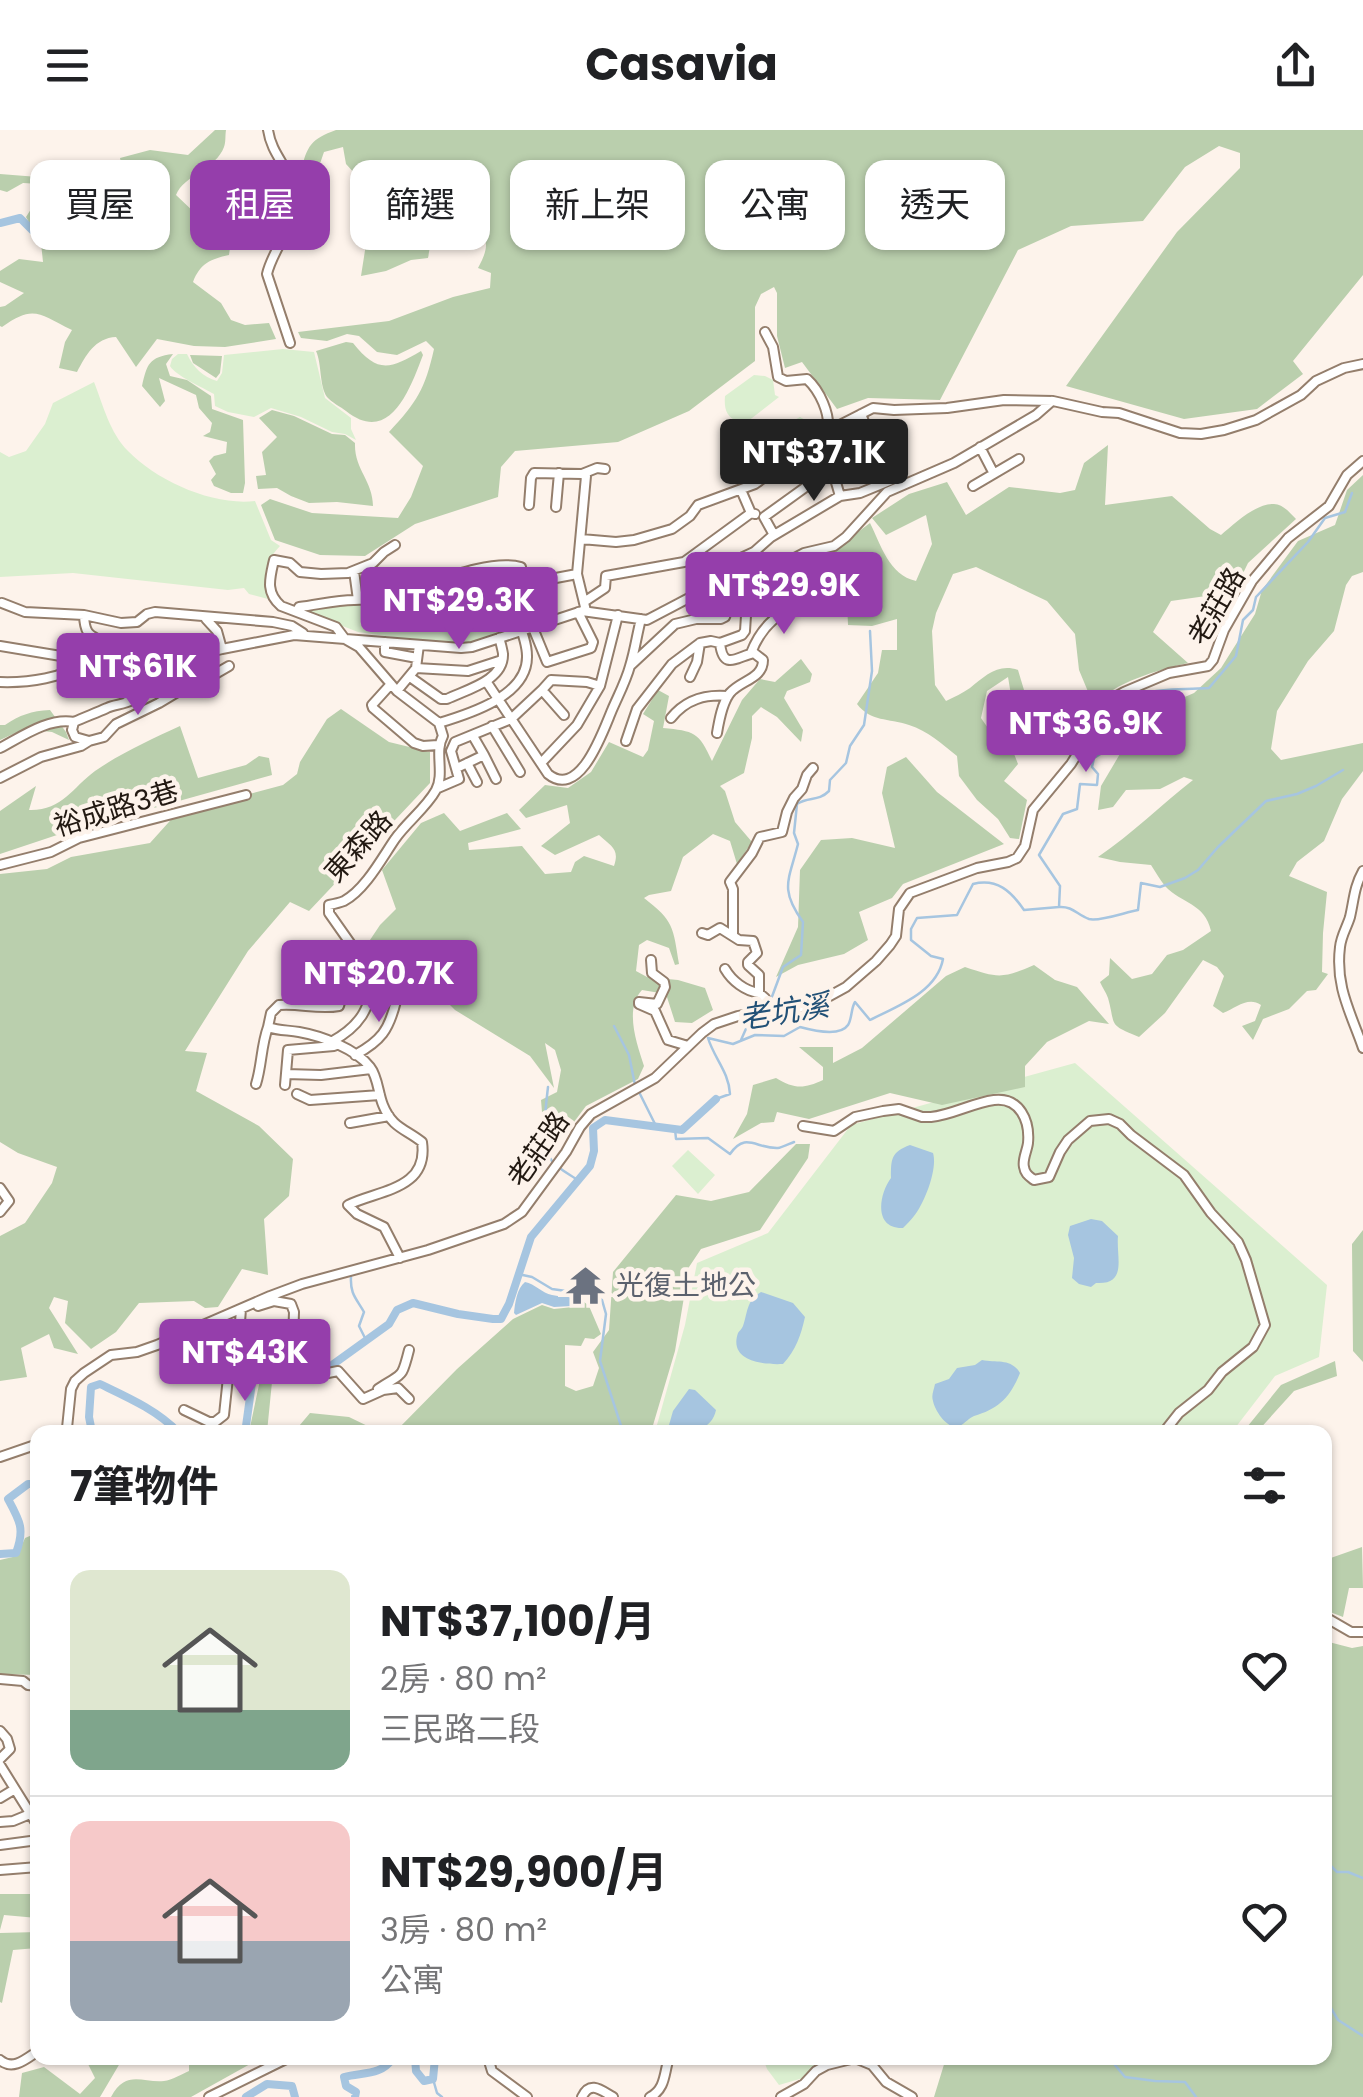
<!DOCTYPE html>
<html lang="zh-TW">
<head>
<meta charset="utf-8">
<style>
  body { margin:0; font-family:Poppins,"Noto Sans TC",sans-serif; background:#f2f2f2; color:#202124; height:100vh; display:flex; flex-direction:column; font-size:38px; white-space:nowrap }
  * { box-sizing:border-box; margin:0 }
  p { font-size:32px; color:#757577 }
  .icon { flex:none; width:55px; height:55px; fill:none; stroke:currentColor; stroke-width:2; stroke-linecap:round; stroke-linejoin:round }
  .map { position:relative; flex:1; overflow:hidden }
  .details { position:absolute; left:30px; top:1295px; width:1302px; height:640px; display:flex; flex-direction:column; background:#fff; border-radius:20px; box-shadow:0 2px 8px #0004 }
  .details>* { flex:none }
  .hud { position:absolute; left:30px; top:30px; width:1305px; height:90px; display:flex; gap:20px }
  .price { position:absolute; translate:-50% -85px; padding:0 22px; border-radius:10px; background:#953eab; color:#fff; font-size:32px; line-height:65px; filter:drop-shadow(0 2px 5px #0008) }
  .price::after { content:''; position:absolute; left:50%; top:60px; width:30px; height:22px; margin-left:-15px; background:inherit; clip-path:polygon(0 0,100% 0,50% 100%) }
  .price.selected { background:#222; color:#fff }
  ul { padding:0; list-style:none }
  li { display:flex; align-items:center; gap:30px; height:250px; padding:0 40px }
  li+li { border-top:2px solid #e0e0e0 }
  li span { display:grid; place-items:center; flex:none; width:280px; height:200px; border-radius:20px; color:#555 }
  li>.icon { margin-inline-start:auto }
  span .icon { width:120px; height:120px; fill:#fffc; stroke-width:1 }
  li b { font-size:42px }
  h2 { display:flex; justify-content:space-between; align-items:center; height:120px; padding:0 40px; font-size:42px }
  .tag { padding:0 35px; border-radius:20px; background:#fff; box-shadow:0 2px 8px #0004; font-size:35px; line-height:90px }
  .tag.selected { background:#953eab; color:#fff }
  header { display:flex; justify-content:space-between; align-items:center; height:130px; padding:0 40px; background:#fff; font-size:45px; font-weight:700 }
  .map>svg:first-child { display:block }
  .green { fill:#dbefd0 }
  .forest { fill:#bacfad }
  .water { fill:#a6c5e0 }
  .lines { fill:none; stroke-linecap:round; stroke-linejoin:round }
  .stream { stroke:#a6c5e0; stroke-width:2.5 }
  .river { stroke:#a6c5e0; stroke-width:8 }
  .minor-casing { stroke:#947e6c; stroke-width:12 }
  .minor { stroke:#fff; stroke-width:8 }
  .labels { text-anchor:middle; stroke-width:9; stroke-linejoin:round; paint-order:stroke }
  .street-label { font-size:28px; fill:#221912; stroke:#fdf3eb }
  .worship-label { font-size:28px; fill:#5b616d; stroke:#fdf3eb; text-anchor:start }
  .water-label { font-size:30px; font-style:italic; fill:#215076; stroke:#fdf3eb }
</style>
</head>
<body>
<header><svg class="icon" aria-label="menu" viewBox="0 0 24 24"><path d="M4 6h16M4 12h16M4 18h16"/></svg>Casavia<svg class="icon" aria-label="share" viewBox="0 0 24 24"><path d="M12 15V3M7 8l5-5 5 5M5 13v7h14v-7"/></svg></header>
<div class="map">
<svg width="1363" height="1967" viewBox="0 0 1363 1967">
  <rect width="100%" height="100%" fill="#fdf3eb"/>
  <path class="green" d="M283,219L314,222L325,268L351,288V299L356,310L345,304L332,302L301,287L271,278L254,287L228,282L215,276L214,264C202,257 176,246 170,236L172,229L178,224H187C193,237 203,247 217,251L222,243L224,225Z
    M754,245L765,246L773,250L775,265L779,267L730,305L728,301L739,292C726,287 724,279 725,266Z
    M94,252C103,275 110,303 128,321C157,351 213,376 255,371L271,410L280,416C263,434 263,446 268,469L249,464L244,458L228,460L73,443L0,447V322L9,327L26,321L45,294L53,273Z
    M800,287L809,292L811,297L806,302H794L790,306L793,314L789,317L785,314L784,303L787,294Z
    M503,441L518,495L463,517L358,502L299,479L343,474L375,475L420,459Z
    M1075,933L1327,1155L1319,1227L1275,1246L1232,1302H655L685,1195L697,1133L768,1103L851,995Z
    M688,1020L715,1045L698,1064L672,1036Z
    M763,1928H824L803,1948L779,1955L767,1939Z"/>
  <path class="forest" d="M215,0H226C225,6 226,12 224,17C216,39 184,45 176,65L196,84L198,91L213,99L234,89L229,125C210,129 200,134 193,152L221,173L231,190L245,195L269,193L276,209L225,217L194,216L157,209L136,237L116,207C95,208 86,225 77,242L59,238L65,212L72,200C39,184 34,174 2,197L0,196V177L5,176L24,163L0,152V141L19,129L43,132L41,113L26,87L50,49L115,37L105,58L146,95L169,67L161,56L123,42L120,28L150,20L188,25Z
    M336,0H1363V145L1293,231L1303,244L1257,279L1184,289L1066,256L1177,102L1240,38V23L1219,16L1185,37L1143,91L1071,96L1018,120L940,270L868,268L837,279L802,232L785,238L777,206V163L774,157L761,164L755,177V231L689,281L618,312L515,321L501,337L498,367L415,394L365,426L320,425L275,410L261,375L270,369L312,383L398,388L411,367L423,336L389,302C417,272 425,259 434,219L426,211L397,225L377,222L359,206L347,204L327,211L301,208L298,202L389,191L453,167L490,158L491,143L478,138C491,114 488,108 470,87C430,92 436,89 428,128L411,130L386,141L361,146L366,114L373,94L360,74L366,56L346,34L343,17L324,22L314,51L299,70L285,30L301,41C307,16 311,9 336,0Z
    M0,44L38,47L40,54L23,53L7,62L0,60Z
    M346,212L353,213C377,243 389,240 421,221L423,225C410,259 390,316 346,281C341,277 331,272 327,267C319,255 322,234 316,221Z
    M173,224L166,234L170,246L187,250L211,266L212,279L243,290L245,353L243,363H231L214,356L211,350L216,344L209,331L214,326L226,323L227,312L203,306L210,302L212,293L199,278L196,265L159,248L165,271L160,277L142,256C147,234 149,227 173,224Z
    M190,225L222,226L220,243L216,248L193,233Z
    M272,280L294,286L332,304L345,305L355,313C354,339 373,351 373,376L337,372L309,373L291,366L277,358L258,359L256,346L266,345L262,322L277,307L259,288Z
    M1108,315L1105,375L1172,366L1210,399L1221,405C1234,394 1256,373 1274,374C1283,374 1290,383 1296,389L1248,433L1234,462L1171,471L1153,502L1188,533C1159,540 1113,552 1094,576L1079,540L1075,504L1047,471L976,437L953,444L936,483L932,501L935,555L946,571C954,567 963,563 970,558C985,546 998,533 1018,540L1024,560L1023,578L1013,577L1008,547L987,561L981,588L990,601L1007,606L1018,634L1004,651L1027,670L1019,709L1010,708L998,689L977,670L959,646L957,626C942,614 928,601 909,595C888,588 871,592 857,574L878,543L882,520H897V489L872,496L848,495L847,472L821,432L795,443L794,437L826,426L870,393C881,415 889,445 916,451L932,414L926,385L886,405L872,388L909,364L947,352L966,385L1009,357L1060,363L1075,360L1084,333Z
    M1363,345V442L1352,446L1346,455L1334,501L1308,531L1277,581L1271,619L1281,630L1363,613V641L1342,669L1324,711L1297,732L1289,746L1327,762L1323,803L1322,842L1328,844L1316,860L1307,861L1289,879L1263,889L1253,910L1242,896L1255,891L1261,875C1248,866 1236,878 1223,883L1213,876L1224,846L1217,837L1203,830L1165,883L1139,907C1107,894 1116,896 1108,868C1106,862 1102,857 1100,852L1109,845L1110,828L1132,849L1152,844L1167,825L1183,820L1211,801C1205,773 1182,774 1165,756C1160,750 1155,741 1151,735L1120,732L1098,727C1132,704 1161,675 1193,650L1184,647L1160,659L1126,660L1113,677L1098,680L1101,656L1143,585L1194,563L1221,538L1255,484L1262,460L1298,411L1335,395L1347,360Z
    M801,529L812,544L810,552L787,561L784,568L803,600L801,612L777,587L761,577L752,586V608L744,643L720,656L725,661L735,692L752,712L737,734L730,711L713,704L683,727L671,761L649,765L644,768C674,791 673,797 679,834L675,835L669,818L647,810L639,815L636,841L647,847L678,850L705,858L713,880L692,893L675,892L666,864L642,860C624,879 637,914 644,936L638,949L586,976L574,992L542,982L541,970L557,962L561,940L555,920L545,913L554,958L530,926L455,880L429,854L395,860L366,816L380,795L396,779L382,740L421,693L444,683L460,701L507,683L521,699L468,713L469,720L522,716L545,744L571,742L575,732L584,726L614,736C620,719 611,716 599,705L555,725L541,716L570,693L567,675L526,688L519,680L545,655L568,658L591,642L609,612L643,627L648,620L654,591L643,584L658,560L669,566L663,598C694,601 699,602 712,631L742,570L760,549L775,552Z
    M341,579L389,612L430,622V653L309,781L290,772L248,821L185,921L207,923L196,961L259,996L293,1029L289,1066L264,1089L268,1145L242,1139L218,1177L205,1178L194,1171L139,1173L116,1202L91,1219L65,1193L68,1171L54,1167L49,1178L78,1224L54,1218L49,1204L21,1218L27,1247L0,1251V1106L25,1093L52,1053L57,1037L18,1023L0,1012V744L47,739L71,727L150,713L177,683L283,655L297,644L300,632L327,589Z
    M50,580L66,602L69,610L52,602L24,599L0,610V595H5C20,585 31,581 50,580Z
    M180,596L198,648L246,635L259,626L269,628L272,645L57,705L0,724V681L36,656L29,680C62,681 72,658 95,641C121,623 152,609 180,596Z
    M906,627L937,662L1004,714L903,754L892,768L859,782L868,810L844,824L798,835L776,847L798,797L800,740L821,710L852,708L895,718L882,663L887,637Z
    M1034,835L1055,850L1077,857L1109,894L1089,891L1047,912L1025,936V957L942,975L890,963L809,989L777,982L774,992L761,993L733,1009L747,984L753,955L776,948C794,959 804,959 823,950V937L799,917H833V933L862,918L946,846L965,837C998,848 1002,849 1034,835Z
    M796,1014H810L808,1028L760,1100L701,1119L689,1137L675,1221L651,1302H395L457,1239L513,1189L542,1175L554,1179L573,1177L577,1166L589,1176L601,1204L594,1209L585,1208L581,1216L565,1215V1256L576,1261L593,1256L599,1238L593,1222L609,1200L613,1142L676,1065L711,1071L749,1062Z
    M1363,1100V1232L1353,1221L1352,1114Z
    M1335,1231L1337,1246L1294,1261L1257,1302H1243L1281,1255Z
    M260,1250L272,1252L267,1302H249Z
    M310,1283L349,1287L380,1302H294Z
    M37,1403V1545L0,1544V1430L17,1426L25,1408Z
    M1362,1417L1363,1458H1349L1343,1487L1325,1480V1430Z
    M1325,1511L1352,1518L1363,1516V1967H934L946,1928H1076L1082,1932L1085,1928H1325Z
    M0,1764H37V1788L4,1785L0,1800Z
    M38,1802L37,1818L13,1820L2,1873L0,1872V1803Z
    M85,1928H123L100,1967H19L22,1943L44,1937L80,1964L95,1948Z
    M189,1928H261L191,1967H111C126,1939 142,1953 164,1951C172,1950 182,1944 189,1941Z"/>
  <path class="water" d="M910,1015L933,1023C938,1039 924,1074 914,1086C911,1090 907,1094 903,1098C873,1099 879,1064 891,1048C891,1029 891,1022 910,1015Z
    M1091,1089L1102,1091L1118,1106C1116,1127 1128,1155 1096,1153L1091,1157L1079,1154L1072,1148L1074,1128L1068,1105L1070,1096Z
    M525,1152C535,1154 542,1163 552,1165C560,1167 566,1165 574,1169L572,1176L554,1177L542,1173L516,1185L514,1183C515,1173 517,1158 525,1152Z
    M761,1162L793,1173L805,1187C801,1205 796,1220 783,1234C765,1235 728,1232 738,1203C739,1201 742,1199 743,1196C748,1182 746,1171 761,1162Z
    M982,1230C997,1233 1011,1228 1020,1243C1010,1268 998,1279 974,1286C969,1288 965,1293 960,1296C948,1301 935,1281 933,1271C931,1265 934,1260 935,1254L949,1249L957,1238L975,1235Z
    M689,1259L695,1260L716,1280C711,1303 687,1303 667,1302L673,1281Z"/>
  <g class="lines">
    <path class="stream" d="M1059,777C1073,776 1077,785 1089,789C1099,792 1126,782 1138,780L1141,753L1160,757L1185,748L1198,740L1218,717L1266,671L1297,664L1316,656L1343,640
      M614,896L629,925L635,955
      M741,910L749,892H771L773,889L770,872L783,837L801,825L803,792C779,759 789,750 798,714L794,703L797,674C809,666 818,672 829,661L830,650L846,633L850,616L864,595L872,541L870,501
      M548,957C546,975 540,1016 552,1031C558,1039 571,1045 579,1051
      M639,962L657,998
      M716,969L730,964C729,942 714,928 708,908L733,914L755,905L784,906L800,897C811,900 840,907 848,895C852,889 851,878 855,872L870,890C898,876 937,862 943,829L931,826L911,810V799L917,788L957,785L973,754C997,748 1011,761 1024,780L1059,777L1060,756L1039,725L1063,684L1077,679L1080,654L1097,655L1098,644L1092,637L1094,628C1108,619 1117,616 1116,598C1116,591 1115,589 1117,582C1129,555 1185,560 1209,558L1236,526L1243,490L1253,480L1256,467L1308,412L1325,388L1345,382L1352,363
      M675,999L676,1009L708,1008L730,1024C746,1001 756,1019 778,1018C781,1018 791,1013 794,1012
      M518,1144L532,1147L552,1159L594,1165L602,1170L606,1184L600,1231L623,1302
      M351,1147C350,1164 356,1168 364,1182L359,1196L366,1210
      M1325,1730L1337,1742H1348L1363,1748
      M1325,1868L1338,1890L1363,1906
      M1114,1928L1115,1935L1125,1947L1155,1951L1185,1952L1196,1967
      M433,1949L437,1963L442,1967"/>
    <path class="river" d="M0,93L20,88L33,101
      M92,1302L89,1287L91,1257L100,1254C127,1267 157,1280 178,1302
      M243,1302L246,1296L255,1231L264,1227C282,1236 301,1250 321,1243L389,1194L397,1180L413,1173L458,1184L493,1189H501L509,1174L531,1107L590,1036L594,1021L593,998L605,990L682,1000L716,969
      M0,1424L16,1423C25,1399 20,1391 8,1369L28,1354H38
      M415,1928L416,1941L424,1951L433,1949L435,1928
      M246,1967L267,1954L292,1956L295,1967
      M355,1967L356,1962L346,1956L344,1947C363,1942 381,1946 393,1928"/>
    <defs>
      <path id="minor" d="M268,0C271,21 284,33 292,52C306,87 274,113 267,144L290,213
        M765,202L773,217L778,247L786,251L807,249C820,261 830,283 828,301
        M861,284L887,350
        M822,305L840,366
        M980,317L993,342
        M582,344L597,338L605,339
        M973,356L1019,329
        M741,360L751,383L755,384
        M529,375L531,348L534,343L582,344L586,346L577,444L586,481
        M556,377L559,343
        M774,405L764,387L832,338
        M581,409L616,412L634,410L672,399L690,386L698,375L755,354L828,301L873,278L894,280L947,278L1004,270L1053,271L1102,282L1119,283L1180,303L1201,304L1224,300L1256,290L1301,265L1316,251L1344,238L1363,234
        M395,415L384,422L373,433L348,443L321,444L300,442L290,433L274,430C270,448 265,462 281,476L336,497L345,509L359,517L397,561L439,593L443,606C434,622 445,643 436,660C426,678 407,692 395,709C382,728 365,760 344,771C339,773 334,774 329,775V783L355,820L339,876C318,880 300,873 279,875L271,883L268,897C279,901 288,900 299,902C322,906 356,919 370,937C378,947 378,963 383,975C392,998 406,999 422,1012C429,1060 378,1060 348,1075L357,1084L384,1097L400,1128
        M354,441L358,470
        M524,454L577,444
        M584,472L605,458L606,446L684,432L751,383
        M2,473L25,482L84,485L121,493L137,492L147,484L155,482L273,492L292,496L303,503
        M297,481L299,477C317,475 336,470 354,470C362,469 369,471 377,469C416,462 483,427 521,437L525,461L536,472L543,494
        M84,485C85,511 94,503 110,518L113,530L108,537
        M206,489L217,501L222,519
        M533,498L547,532L591,518L593,512L578,482
        M385,512V522L417,528
        M720,513L742,505L745,501L747,470L744,455
        M0,516L73,528L119,540L166,533L222,519L294,505L461,518L472,517L582,481L647,490L706,459L726,435L754,422L771,407L840,366L860,363L899,347
        M751,523C760,499 783,472 811,478
        M631,535L675,494L696,489H721L725,487L734,460L804,423L834,416L846,407L887,362L954,333L1036,285L1052,271
        M416,538L468,541L502,530
        M410,547L441,569H447C465,560 504,551 503,524C503,523 500,509 499,508
        M690,547L697,532L700,513
        M486,551L548,644C580,670 603,601 612,580C618,566 626,551 630,536C635,520 637,504 641,489
        M0,552C29,553 63,548 87,532
        M391,554L372,575L373,578L414,613L423,616L438,615
        M542,560L551,550L587,552L600,556
        M179,561L203,551L229,536
        M397,561L416,538L419,515
        M671,588C686,569 705,564 728,566
        M74,592C85,587 96,583 107,578C115,574 123,575 132,570L129,566L119,562
        M439,593C469,584 528,566 527,526C527,509 517,490 512,473
        M492,596L520,642
        M626,611L637,579L672,534L700,513L711,511L720,513C723,542 738,526 754,523L763,530C763,549 741,550 730,563C722,573 719,591 717,603
        M0,618C21,607 49,587 74,592L72,600L75,607L89,611
        M484,625L496,649
        M542,632L577,595L600,556L618,485
        M467,633L477,652
        M457,638L484,625L473,606
        M0,648L41,627L81,616L89,611L104,607L116,594L159,573L179,561L166,533
        M438,658L459,649L451,621L455,612L511,589L542,560L564,585
        M0,735L51,722L79,708L246,665
        M1363,741C1354,757 1354,770 1350,787C1347,797 1341,806 1340,817C1335,857 1351,883 1363,918
        M702,803L708,805L720,798L739,810L753,811L757,823L748,832V835L759,845V863L765,868L768,882
        M733,806V759L730,752L752,723L760,707L782,702L787,682L794,668L802,659L807,645L813,638
        M651,830L652,843L664,852L665,857L657,874L639,872V874L655,881L668,910L688,916
        M725,839C732,851 745,861 759,863
        M331,912C366,893 368,875 380,839
        M355,925C381,911 389,900 396,871
        M286,944L321,945L371,939
        M256,954C262,935 261,916 268,897
        M285,955L288,920L334,916
        M297,964L310,970L380,965
        M350,993L389,986
        M803,996L834,1001L855,987L883,981L899,979L922,987H931C952,985 972,973 994,970C1020,967 1030,991 1028,1013C1027,1021 1022,1030 1024,1037C1025,1044 1029,1046 1034,1050L1049,1047L1060,1022L1068,1010L1090,991L1109,989L1120,994L1131,1005L1184,1045L1211,1083L1238,1112L1246,1130L1265,1195L1253,1217L1222,1242L1208,1260L1179,1283L1164,1302
        M0,1058L9,1071L0,1082
        M258,1176L274,1171L291,1174L294,1182L293,1211L328,1243L338,1241L363,1269L383,1260L398,1258L409,1269
        M378,1259C402,1242 401,1252 409,1220
        M184,1280L209,1292H215L224,1285L229,1238L238,1218L241,1179
        M64,1302L67,1298L71,1259L75,1251L84,1243L111,1225L137,1222L157,1215L270,1166L302,1154L428,1120L504,1094L522,1082L566,1022L580,997L591,984L655,948L702,903L714,894L738,886L762,881H791L826,868L846,857L876,831L890,815L896,806L899,779L910,763L977,738L1008,732L1017,728L1025,716L1033,680L1071,634L1110,570L1124,562L1169,543L1208,536L1213,530L1224,500L1252,451L1288,408L1329,376L1347,345L1363,331
        M0,1327L38,1314
        M1325,1487L1351,1502H1363
        M0,1549L23,1551L28,1555L38,1556
        M0,1601L7,1609L10,1619L0,1629
        M0,1635L38,1696
        M0,1668L15,1659
        M0,1692L13,1691L30,1684
        M0,1715L38,1710
        M0,1740L38,1737
        M488,1928L492,1941L527,1967
        M0,1930C13,1941 26,1929 38,1921
        M209,1967L288,1928
        M582,1967C590,1950 601,1960 613,1967
        M650,1967C666,1959 664,1942 669,1928
        M781,1967L804,1954L816,1941L827,1935L855,1928L872,1935L886,1952L912,1967"/>
    </defs>
    <use href="#minor" class="minor-casing"/>
    <use href="#minor" class="minor"/>
  </g>
  <defs>
    <symbol id="temple-bare" viewBox="-9 -9 18 18"><path d="M0-6L5-2H3V0L6.5 2.5H4V6H1.5V3h-3V6H-4V2.5H-6.5L-3 0V-2H-5Z" fill="#6b7280" stroke="#fdf3eb" stroke-width="2.5" paint-order="stroke"/></symbol>
  </defs>
  <g fill-rule="evenodd">
    <use href="#temple-bare" x="558" y="1128" width="55" height="55"/>
  </g>
  <g class="labels">
    <g class="street-label">
      <text transform="translate(1216 476) rotate(-60)" y="10">老莊路</text>
      <text transform="translate(116 678) rotate(-17)" y="10">裕成路3巷</text>
      <text transform="translate(358 716) rotate(-48)" y="10">東森路</text>
      <text transform="translate(538 1019) rotate(-55)" y="10">老莊路</text>
    </g>
    <g class="worship-label">
      <text x="616" y="1165">光復土地公</text>
    </g>
    <g class="water-label">
      <text transform="translate(784 882) rotate(-9)" y="10">老坑溪</text>
    </g>
  </g>
</svg>
<b class="price selected" style="left:814px;top:374px">NT$37.1K</b>
<b class="price" style="left:784px;top:507px">NT$29.9K</b>
<b class="price" style="left:459px;top:522px">NT$29.3K</b>
<b class="price" style="left:138px;top:588px">NT$61K</b>
<b class="price" style="left:1086px;top:645px">NT$36.9K</b>
<b class="price" style="left:379px;top:895px">NT$20.7K</b>
<b class="price" style="left:245px;top:1274px">NT$43K</b>
<div class="hud">
<a class="tag">買屋</a>
<a class="tag selected">租屋</a>
<a class="tag">篩選</a>
<a class="tag">新上架</a>
<a class="tag">公寓</a>
<a class="tag">透天</a>
</div>
<section class="details">
<h2>7筆物件<svg class="icon" aria-label="filters" viewBox="0 0 24 24"><path d="M4 7h16M4 17h16"/><circle cx="9" cy="7" r="2"/><circle cx="15" cy="17" r="2"/></svg></h2>
<ul>
<li><span style="background:linear-gradient(#dfe7d0 70%,#7fa58c 0)"><svg class="icon" aria-label="home" viewBox="0 0 24 24"><path d="M3 11l9-7 9 7M6 9v11h12V9"/></svg></span><div><b>NT$37,100/月</b><p>2房 · 80 m²</p><p>三民路二段</p></div><svg class="icon" aria-label="heart" viewBox="0 0 24 24"><path d="M12 20l-8-8c-3-5 5-10 8-4 3-6 11-1 8 4z"/></svg></li>
<li><span style="background:linear-gradient(#f6c9c9 60%,#9aa5b1 0)"><svg class="icon" aria-label="home" viewBox="0 0 24 24"><path d="M3 11l9-7 9 7M6 9v11h12V9"/></svg></span><div><b>NT$29,900/月</b><p>3房 · 80 m²</p><p>公寓</p></div><svg class="icon" aria-label="heart" viewBox="0 0 24 24"><path d="M12 20l-8-8c-3-5 5-10 8-4 3-6 11-1 8 4z"/></svg></li>
</ul>
</section>
</div>
</body>
</html>
